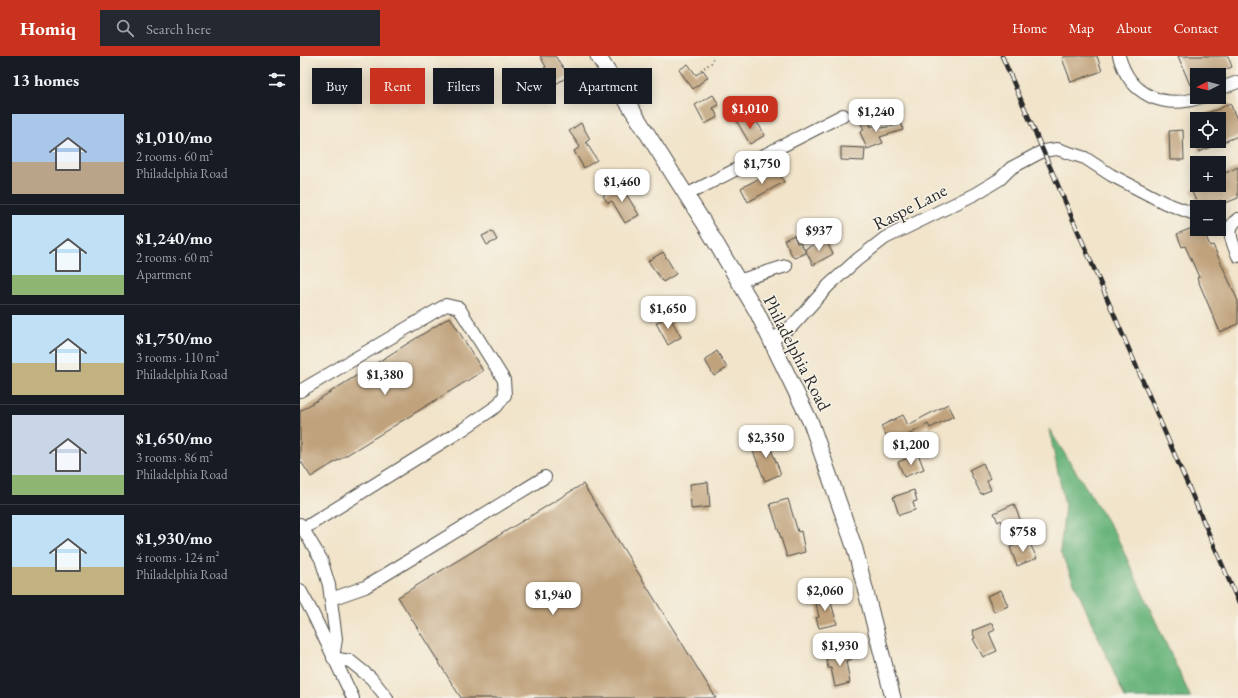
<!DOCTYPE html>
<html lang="en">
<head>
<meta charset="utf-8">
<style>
  body { margin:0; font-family:"EB Garamond",serif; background:#242831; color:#f1f3f6; height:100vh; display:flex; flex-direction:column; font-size:15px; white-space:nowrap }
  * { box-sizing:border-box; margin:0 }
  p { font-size:13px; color:#9ea1a6 }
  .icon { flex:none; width:22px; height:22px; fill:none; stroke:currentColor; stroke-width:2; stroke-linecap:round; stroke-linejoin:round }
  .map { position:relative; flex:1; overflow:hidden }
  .side { display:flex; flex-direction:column; background:#171b24; width:300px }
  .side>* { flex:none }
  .hud { position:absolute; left:12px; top:12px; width:380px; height:36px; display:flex; gap:8px }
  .needle { width:26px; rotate:264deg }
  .controls { position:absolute; left:890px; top:12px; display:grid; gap:8px }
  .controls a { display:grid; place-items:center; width:36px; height:36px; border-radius:0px; background:#171b24; box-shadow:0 2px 10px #0003; font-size:20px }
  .price { position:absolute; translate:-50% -34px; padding:0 9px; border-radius:8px; background:#fff; color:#222; font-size:13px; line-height:26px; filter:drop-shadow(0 1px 2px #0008) }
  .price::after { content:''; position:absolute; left:50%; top:24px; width:12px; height:9px; margin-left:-6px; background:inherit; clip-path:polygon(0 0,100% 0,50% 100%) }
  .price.on { background:#c8321e; color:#fff }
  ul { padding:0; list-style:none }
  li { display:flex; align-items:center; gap:12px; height:100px; padding:0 12px }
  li+li { border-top:1px solid #363941 }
  li span { display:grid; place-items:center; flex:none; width:112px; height:80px; border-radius:0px; color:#555 }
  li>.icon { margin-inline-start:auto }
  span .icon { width:48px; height:48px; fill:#fffc; stroke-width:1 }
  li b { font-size:17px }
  h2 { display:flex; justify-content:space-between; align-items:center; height:48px; padding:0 12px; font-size:17px }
  .pill { padding:0 14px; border-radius:0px; background:#171b24; box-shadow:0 2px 10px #0003; font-size:14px; line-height:36px }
  .pill.on { background:#c8321e; color:#fff }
  header { display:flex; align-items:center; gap:24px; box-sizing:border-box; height:56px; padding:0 20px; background:#c8321e; color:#fff }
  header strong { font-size:19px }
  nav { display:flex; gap:22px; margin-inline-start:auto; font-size:14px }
  .search { width:280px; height:36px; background:#242831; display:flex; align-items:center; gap:10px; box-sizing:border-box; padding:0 14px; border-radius:0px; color:#9ea1a6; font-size:15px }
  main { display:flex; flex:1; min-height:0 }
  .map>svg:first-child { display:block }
  .forest { fill:#69b47c; stroke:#4a7054 }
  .building { fill:#c0a27c }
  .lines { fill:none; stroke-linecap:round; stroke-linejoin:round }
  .minor-casing { stroke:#494743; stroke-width:14 }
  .major-casing { stroke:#494743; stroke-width:17 }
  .path { stroke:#494743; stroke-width:2; stroke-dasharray:1 3; stroke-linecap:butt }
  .minor { stroke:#fff; stroke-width:12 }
  .major { stroke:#fff; stroke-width:15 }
  .rail-casing { stroke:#2b2b2b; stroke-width:4.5 }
  .rail { stroke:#f7f3e8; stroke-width:3; stroke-dasharray:9; stroke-linecap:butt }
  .labels { text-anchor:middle; stroke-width:3; stroke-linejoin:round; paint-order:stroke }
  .street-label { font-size:18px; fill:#2b2b2b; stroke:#f7f3e8 }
</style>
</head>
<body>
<header>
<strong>Homiq</strong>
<div class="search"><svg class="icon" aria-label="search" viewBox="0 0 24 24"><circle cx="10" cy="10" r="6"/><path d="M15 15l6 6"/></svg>Search here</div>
<nav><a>Home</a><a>Map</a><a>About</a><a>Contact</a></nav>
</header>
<main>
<section class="side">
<h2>13 homes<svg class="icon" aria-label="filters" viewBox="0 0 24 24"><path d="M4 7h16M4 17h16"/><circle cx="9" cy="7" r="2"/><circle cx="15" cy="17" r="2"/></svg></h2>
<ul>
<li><span style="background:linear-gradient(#a9c7e8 60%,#b9a48a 0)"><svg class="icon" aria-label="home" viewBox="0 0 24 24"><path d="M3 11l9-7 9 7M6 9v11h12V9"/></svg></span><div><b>$1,010/mo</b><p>2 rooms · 60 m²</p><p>Philadelphia Road</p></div></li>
<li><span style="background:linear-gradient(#bfe0f5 75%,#8fb573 0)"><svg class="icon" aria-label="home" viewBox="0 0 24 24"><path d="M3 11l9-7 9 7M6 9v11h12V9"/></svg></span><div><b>$1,240/mo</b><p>2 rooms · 60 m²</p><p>Apartment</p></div></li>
<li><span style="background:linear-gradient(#bfe0f5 60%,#c2b280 0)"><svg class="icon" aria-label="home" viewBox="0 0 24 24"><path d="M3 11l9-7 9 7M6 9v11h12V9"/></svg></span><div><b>$1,750/mo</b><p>3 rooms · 110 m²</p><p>Philadelphia Road</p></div></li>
<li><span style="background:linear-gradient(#c9d6e8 75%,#8fb573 0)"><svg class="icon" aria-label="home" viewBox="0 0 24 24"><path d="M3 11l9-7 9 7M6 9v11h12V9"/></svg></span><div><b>$1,650/mo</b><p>3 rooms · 86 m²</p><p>Philadelphia Road</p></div></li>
<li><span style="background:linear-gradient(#bfe0f5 65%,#c2b280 0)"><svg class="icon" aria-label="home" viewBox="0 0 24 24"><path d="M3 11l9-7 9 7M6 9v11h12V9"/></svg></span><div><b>$1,930/mo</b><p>4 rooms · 124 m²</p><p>Philadelphia Road</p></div></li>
</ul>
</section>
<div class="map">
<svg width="938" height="642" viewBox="0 0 938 642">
  <rect width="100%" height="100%" fill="#f7f3e8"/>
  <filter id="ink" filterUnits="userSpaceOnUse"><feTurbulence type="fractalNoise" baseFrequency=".025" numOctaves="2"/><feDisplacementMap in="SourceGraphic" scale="8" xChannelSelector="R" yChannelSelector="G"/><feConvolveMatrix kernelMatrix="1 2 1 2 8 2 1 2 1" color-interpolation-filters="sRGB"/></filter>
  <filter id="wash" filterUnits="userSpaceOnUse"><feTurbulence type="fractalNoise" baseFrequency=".012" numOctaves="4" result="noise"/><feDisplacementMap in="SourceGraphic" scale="16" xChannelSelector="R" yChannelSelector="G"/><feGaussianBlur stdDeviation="0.9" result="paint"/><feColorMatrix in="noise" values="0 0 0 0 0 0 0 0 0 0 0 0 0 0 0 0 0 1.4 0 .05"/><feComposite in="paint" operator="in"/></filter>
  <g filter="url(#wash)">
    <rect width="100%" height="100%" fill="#f1e4ca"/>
    <path class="forest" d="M749,373L816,479L891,642H825L760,495L765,450Z"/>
    <g id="blocks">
      <path class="building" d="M240,0H255L269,20L254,29L244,12L246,11Z
        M766,0H797L802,15L771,26L762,2Z
        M878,0H928L932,11L912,19H897V26L890,29Z
        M388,8L396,19L403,14L408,21L393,33L379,14Z
        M413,39L419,49L413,52L418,61L405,68L395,49Z
        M930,47L938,66V80L899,96L896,85H919V63H894V61L919,53Z
        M445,59L451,69L457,66L465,79L450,88L436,64Z
        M567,60L571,71L575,69L577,73L602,68L603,74L580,81L583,87L567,93L560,76L564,74L559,63Z
        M281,67L290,83L286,86L297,104L284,112L274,95L280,91L269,75Z
        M883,74L884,104H870L869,75Z
        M541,91L565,92L564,105L541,104Z
        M938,111V142L923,148L921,144L907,151H899L891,134L901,129H919V120Z
        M477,113L484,126L448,146L441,132Z
        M320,128L339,159L325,167L312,145L308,147L303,140Z
        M897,170V173H903L910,190L913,189L938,245V268L920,276L897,222L899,221L885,190L882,191L877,178Z
        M192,175L197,184L187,189L182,180Z
        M494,179L497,187L500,186L506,197L495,202L493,201L484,184Z
        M525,183L533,198L513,209L505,193Z
        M363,196L376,218L363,226L348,205Z
        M369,260L381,281L368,289L356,267Z
        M150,261L183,315L11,421L0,404V355Z
        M417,295L427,312L414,320L405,304Z
        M648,348L654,360L630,372L628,368L608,379L609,382L592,391L581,370L603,359L608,369Z
        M466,381L481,418L465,425L450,388Z
        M618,398L624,413L604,421L598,406Z
        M683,407L690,423L687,425L691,434L681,438L669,414Z
        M408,426L410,451L391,453L390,428Z
        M283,428L416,642H161L98,541Z
        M614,434L617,445L613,446L615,454L599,459L593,441Z
        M488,443L498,476L501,475L505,496L487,501L470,448Z
        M714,448L721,466L705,473L701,464L698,466L694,457Z
        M728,484L737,502L717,510L710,491Z
        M701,534L708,550L694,556L687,540Z
        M529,539L537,568L519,572L516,562L519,561L515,543Z
        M692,567L695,574L689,577L697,595L683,601L673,583L675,582L672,575Z
        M549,591L552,603L546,605L550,627L535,631L531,612H528L526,603L542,599L540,593Z"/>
    </g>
  </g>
  <g filter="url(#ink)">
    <use href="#blocks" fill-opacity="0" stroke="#494743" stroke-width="1"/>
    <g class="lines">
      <defs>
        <path id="minor" d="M819,0C830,40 864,54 902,41
          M919,33L938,26
          M386,139L543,59
          M938,163C924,172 933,188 938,200
          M919,169L930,175
          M438,225L486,210
          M472,284L493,269L529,229L558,203L585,182L675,138L700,123L711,112L743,95L757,93L785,102L811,119L865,147L897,159
          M0,335L146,249L159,252L204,324L205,339L197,350L162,374L3,473
          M0,468L21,503L29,529L36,583L33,602
          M0,534L12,556L53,642
          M31,543L65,531L245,421
          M33,602L50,605L71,622L87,642"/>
        <path id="major" d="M298,0L404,167L457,256L511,367L555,493L593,642"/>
      </defs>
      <use href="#minor" class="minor-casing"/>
      <use href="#major" class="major-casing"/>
      <path class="path" d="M401,14L411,7L414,0"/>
      <use href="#minor" class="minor"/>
      <use href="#major" class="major"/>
      <defs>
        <path id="rail" d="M702,0L938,545"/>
      </defs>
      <use href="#rail" class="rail-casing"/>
      <use href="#rail" class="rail"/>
    </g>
  </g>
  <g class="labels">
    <g class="street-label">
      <text transform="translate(610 151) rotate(-27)" y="6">Raspe Lane</text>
      <text transform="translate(497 297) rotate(63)" y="6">Philadelphia Road</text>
    </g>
  </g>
</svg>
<div class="controls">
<a><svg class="needle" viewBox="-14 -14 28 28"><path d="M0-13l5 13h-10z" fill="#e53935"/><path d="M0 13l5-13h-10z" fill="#9ea1a6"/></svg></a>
<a><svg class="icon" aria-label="locate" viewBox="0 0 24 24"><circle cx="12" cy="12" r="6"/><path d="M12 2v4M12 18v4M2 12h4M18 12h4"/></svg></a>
<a>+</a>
<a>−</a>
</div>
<b class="price on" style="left:450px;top:74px">$1,010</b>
<b class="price" style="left:576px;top:77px">$1,240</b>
<b class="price" style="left:462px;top:129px">$1,750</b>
<b class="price" style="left:322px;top:147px">$1,460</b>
<b class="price" style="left:519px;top:196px">$937</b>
<b class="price" style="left:368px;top:274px">$1,650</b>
<b class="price" style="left:85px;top:340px">$1,380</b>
<b class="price" style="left:466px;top:403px">$2,350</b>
<b class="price" style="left:611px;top:410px">$1,200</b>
<b class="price" style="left:723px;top:497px">$758</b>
<b class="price" style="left:525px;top:556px">$2,060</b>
<b class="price" style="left:253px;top:560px">$1,940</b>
<b class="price" style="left:540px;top:611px">$1,930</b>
<div class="hud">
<a class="pill">Buy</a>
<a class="pill on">Rent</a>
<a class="pill">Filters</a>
<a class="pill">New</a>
<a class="pill">Apartment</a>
</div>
</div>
</main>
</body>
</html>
